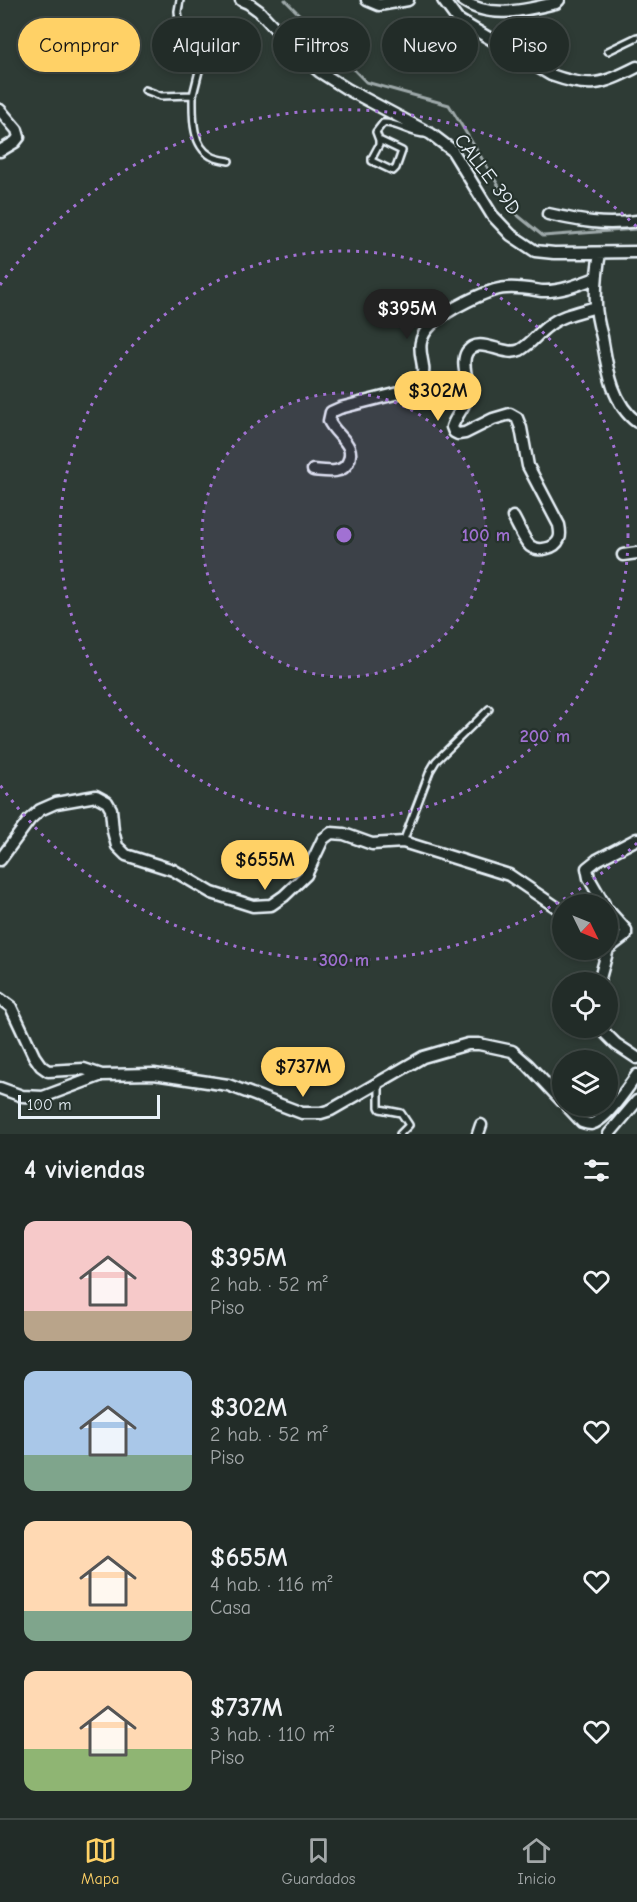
<!DOCTYPE html>
<html lang="es">
<head>
<meta charset="utf-8">
<style>
  body { margin:0; font-family:"Comic Neue",sans-serif; background:#2e3834; color:#f1f3f6; height:100vh; display:flex; flex-direction:column; font-size:22px; white-space:nowrap }
  * { box-sizing:border-box; margin:0 }
  p { font-size:20px; color:#a2a7a8 }
  .icon { flex:none; width:33px; height:33px; fill:none; stroke:currentColor; stroke-width:2; stroke-linecap:round; stroke-linejoin:round }
  .map { position:relative; height:1134px; overflow:hidden }
  .details { display:flex; flex-direction:column; background:#222c28; flex:1 }
  .details>* { flex:none }
  .banner { position:absolute; left:18px; top:18px; width:602px; height:54px; display:flex; gap:12px }
  .needle { width:39px; rotate:133deg }
  .buttons { position:absolute; left:552px; top:894px; display:grid; gap:12px }
  .buttons a { display:grid; place-items:center; width:66px; height:66px; border-radius:50%; background:#222c28; box-shadow:0 3px 9px #0003,0 0 0 2px #3f4845; font-size:30px }
  .scale { position:absolute; left:18px; bottom:15px; width:142px; box-sizing:border-box; padding-left:6px; border:3px solid #e8f1f8; border-top:0; font-size:16px; line-height:21px; white-space:nowrap; color:#e8f1f8; -webkit-text-stroke:4px #26332d; paint-order:stroke }
  .price { position:absolute; translate:-50% -51px; padding:0 14px; border-radius:21px; background:#ffd166; color:#111; font-size:20px; line-height:39px; filter:drop-shadow(0 2px 3px #0008) }
  .price::after { content:''; position:absolute; left:50%; top:36px; width:18px; height:14px; margin-left:-9px; background:inherit; clip-path:polygon(0 0,100% 0,50% 100%) }
  .price.on { background:#222; color:#fff }
  ul { padding:0; list-style:none }
  li { display:flex; align-items:center; gap:18px; height:150px; padding:0 24px }
  li span { display:grid; place-items:center; flex:none; width:168px; height:120px; border-radius:12px; color:#555 }
  li>.icon { margin-inline-start:auto }
  span .icon { width:72px; height:72px; fill:#fffc; stroke-width:1 }
  li b { font-size:26px }
  h2 { display:flex; justify-content:space-between; align-items:center; height:72px; padding:0 24px; font-size:26px }
  .tag { padding:0 21px; border-radius:27px; background:#222c28; box-shadow:0 3px 9px #0003,0 0 0 2px #3f4845; font-size:21px; line-height:54px }
  .tag.on { background:#ffd166; color:#111 }
  .tabs { display:flex; justify-content:space-around; align-items:center; height:84px; border-top:2px solid #3f4845; background:#222c28; font-size:16px; color:#a2a7a8 }
  .tabs a { display:grid; justify-items:center; gap:3px }
  .tabs .on { color:#ffd166 }
  .map>svg:first-child { display:block }
  .lines { fill:none; stroke-linecap:round; stroke-linejoin:round }
  .stream { stroke:#9da8a9; stroke-width:3 }
  .lane-casing { stroke:#e8f1f8; stroke-width:10 }
  .street-casing { stroke:#e8f1f8; stroke-width:15 }
  .lane { stroke:#26332d; stroke-width:5 }
  .street { stroke:#26332d; stroke-width:10 }
  .ring { fill:none; stroke:#a171d3; stroke-width:3; stroke-dasharray:3 6 }
  .labels { text-anchor:middle; stroke-width:4.5; stroke-linejoin:round; paint-order:stroke }
  .street-label { font-size:20px; fill:#e8f1f8; stroke:#26332d }
  .centre { fill:#a171d3; stroke:#26332d; stroke-width:3 }
  .ring-label { font-size:18px; text-anchor:middle; font-weight:bold; fill:#a171d3; stroke:#26332d; stroke-width:4.5; stroke-linejoin:round; paint-order:stroke }
</style>
</head>
<body>
<div class="map">
<svg width="637" height="1134" viewBox="0 0 637 1134">
  <rect width="100%" height="100%" fill="#2e3b35"/>
  <filter id="ink" filterUnits="userSpaceOnUse"><feTurbulence type="fractalNoise" baseFrequency=".0167" numOctaves="2"/><feDisplacementMap in="SourceGraphic" scale="12" xChannelSelector="R" yChannelSelector="G"/><feConvolveMatrix kernelMatrix="1 2 1 2 8 2 1 2 1" color-interpolation-filters="sRGB"/></filter>
  <g filter="url(#ink)">
    <g class="lines">
      <path class="stream" d="M285,0L366,82L449,105L516,214L543,236L637,229"/>
      <defs>
        <path id="lane" d="M608,51L637,37
          M145,90L161,96L193,95L201,63L196,46L179,21L178,11L180,0
          M193,95C193,114 191,145 211,156C216,159 223,160 229,161
          M379,140L402,151L396,168L393,171L372,161V158L379,145V140L376,132L383,123C397,122 411,134 426,134
          M403,842L430,771L436,761L489,709
          M379,1082V1107L380,1109L401,1113L409,1125L400,1134"/>
        <path id="street" d="M241,0L248,3L259,11L299,54L320,72L347,89L431,134L452,150L492,215L511,235L535,251L554,253L637,252
          M367,0L379,5L408,0
          M443,0L457,19L551,75C590,89 601,85 637,67
          M462,0C490,20 525,10 556,3L559,0
          M0,110L17,130L19,137L15,142L0,151
          M548,214C580,221 604,226 637,221
          M600,253C597,270 595,287 596,304C596,315 599,326 602,337C607,366 611,403 637,422
          M313,470C325,471 342,475 348,462C350,458 351,453 349,448C345,438 334,432 329,421L331,412L340,408L411,390C415,387 419,384 421,380C430,363 408,347 432,324C445,311 487,289 506,288C519,287 529,289 542,291C560,292 580,284 596,278
          M513,517C518,525 523,539 530,546C538,552 555,549 559,539C561,535 560,530 559,525L528,466L521,428L517,418L510,414L493,419L465,433L458,434L454,432L452,427C456,415 466,406 468,393C469,381 460,363 467,352C480,334 503,358 520,350C531,344 538,333 548,326C561,315 580,312 596,307
          M623,555L637,553
          M0,860L30,819L40,810L56,803L96,796L107,802L111,809L113,831L117,846L126,855L173,870L212,893L253,906L271,905L284,896L306,875L323,839L331,833L344,834L372,844L403,842L509,875L562,911
          M604,904L589,878L587,868L597,860L637,839
          M608,910L626,930V935L609,948
          M599,982L611,938L610,931L608,929
          M0,999L11,1007L34,1056L41,1066L48,1071L84,1069L102,1075
          M600,1028L616,1044L637,1058
          M0,1088L22,1096L43,1097L102,1075L154,1074L228,1085L302,1113H321L331,1110L423,1057L468,1044H479L512,1051L528,1065L562,1101
          M567,1106L582,1122C585,1123 588,1124 591,1124C606,1121 628,1087 637,1075
          M478,1134L481,1125
          M609,1134L637,1101"/>
      </defs>
      <use href="#lane" class="lane-casing"/>
      <use href="#street" class="street-casing"/>
      <use href="#lane" class="lane"/>
      <use href="#street" class="street"/>
    </g>
  </g>
  <circle cx="344" cy="535" r="142" fill="#a171d3" fill-opacity=".12"/>
  <g class="ring">
    <circle cx="344" cy="535" r="142"/>
    <circle cx="344" cy="535" r="284"/>
    <path d="M637 843A425 425 0 0 1 0 785M0 285A425 425 0 0 1 637 227"/>
  </g>
  <g class="labels">
    <g class="street-label">
      <text transform="translate(488 174) rotate(53)" y="7">CALLE 39D</text>
    </g>
  </g>
  <circle cx="344" cy="535" r="9" class="centre"/>
  <g class="ring-label">
    <text x="486" y="541">100 m</text>
    <text x="545" y="742">200 m</text>
    <text x="344" y="966">300 m</text>
  </g>
</svg>
<div class="buttons">
<a><svg class="needle" viewBox="-14 -14 28 28"><path d="M0-13l5 13h-10z" fill="#e53935"/><path d="M0 13l5-13h-10z" fill="#a2a7a8"/></svg></a>
<a><svg class="icon" aria-label="locate" viewBox="0 0 24 24"><circle cx="12" cy="12" r="6"/><path d="M12 2v4M12 18v4M2 12h4M18 12h4"/></svg></a>
<a><svg class="icon" aria-label="layers" viewBox="0 0 24 24"><path d="M12 4l9 5-9 5-9-5zM3 14l9 5 9-5"/></svg></a>
</div>
<div class="scale">100 m</div>
<b class="price on" style="left:407px;top:340px">$395M</b>
<b class="price" style="left:438px;top:422px">$302M</b>
<b class="price" style="left:265px;top:891px">$655M</b>
<b class="price" style="left:303px;top:1098px">$737M</b>
<div class="banner">
<a class="tag on">Comprar</a>
<a class="tag">Alquilar</a>
<a class="tag">Filtros</a>
<a class="tag">Nuevo</a>
<a class="tag">Piso</a>
</div>
</div>
<section class="details">
<h2>4 viviendas<svg class="icon" aria-label="filters" viewBox="0 0 24 24"><path d="M4 7h16M4 17h16"/><circle cx="9" cy="7" r="2"/><circle cx="15" cy="17" r="2"/></svg></h2>
<ul>
<li><span style="background:linear-gradient(#f6c9c9 75%,#b9a48a 0)"><svg class="icon" aria-label="home" viewBox="0 0 24 24"><path d="M3 11l9-7 9 7M6 9v11h12V9"/></svg></span><div><b>$395M</b><p>2 hab. · 52 m²</p><p>Piso</p></div><svg class="icon" aria-label="heart" viewBox="0 0 24 24"><path d="M12 20l-8-8c-3-5 5-10 8-4 3-6 11-1 8 4z"/></svg></li>
<li><span style="background:linear-gradient(#a9c7e8 70%,#7fa58c 0)"><svg class="icon" aria-label="home" viewBox="0 0 24 24"><path d="M3 11l9-7 9 7M6 9v11h12V9"/></svg></span><div><b>$302M</b><p>2 hab. · 52 m²</p><p>Piso</p></div><svg class="icon" aria-label="heart" viewBox="0 0 24 24"><path d="M12 20l-8-8c-3-5 5-10 8-4 3-6 11-1 8 4z"/></svg></li>
<li><span style="background:linear-gradient(#ffd9b3 75%,#7fa58c 0)"><svg class="icon" aria-label="home" viewBox="0 0 24 24"><path d="M3 11l9-7 9 7M6 9v11h12V9"/></svg></span><div><b>$655M</b><p>4 hab. · 116 m²</p><p>Casa</p></div><svg class="icon" aria-label="heart" viewBox="0 0 24 24"><path d="M12 20l-8-8c-3-5 5-10 8-4 3-6 11-1 8 4z"/></svg></li>
<li><span style="background:linear-gradient(#ffd9b3 65%,#8fb573 0)"><svg class="icon" aria-label="home" viewBox="0 0 24 24"><path d="M3 11l9-7 9 7M6 9v11h12V9"/></svg></span><div><b>$737M</b><p>3 hab. · 110 m²</p><p>Piso</p></div><svg class="icon" aria-label="heart" viewBox="0 0 24 24"><path d="M12 20l-8-8c-3-5 5-10 8-4 3-6 11-1 8 4z"/></svg></li>
</ul>
</section>
<nav class="tabs">
<a class="on"><svg class="icon" aria-label="map" viewBox="0 0 24 24"><path d="M3 6l6-2 6 2 6-2v14l-6 2-6-2-6 2zM9 4v14M15 6v14"/></svg>Mapa</a>
<a><svg class="icon" aria-label="saved" viewBox="0 0 24 24"><path d="M7 4h10v16l-5-4-5 4z"/></svg>Guardados</a>
<a><svg class="icon" aria-label="home" viewBox="0 0 24 24"><path d="M3 11l9-7 9 7M6 9v11h12V9"/></svg>Inicio</a>
</nav>
</body>
</html>
